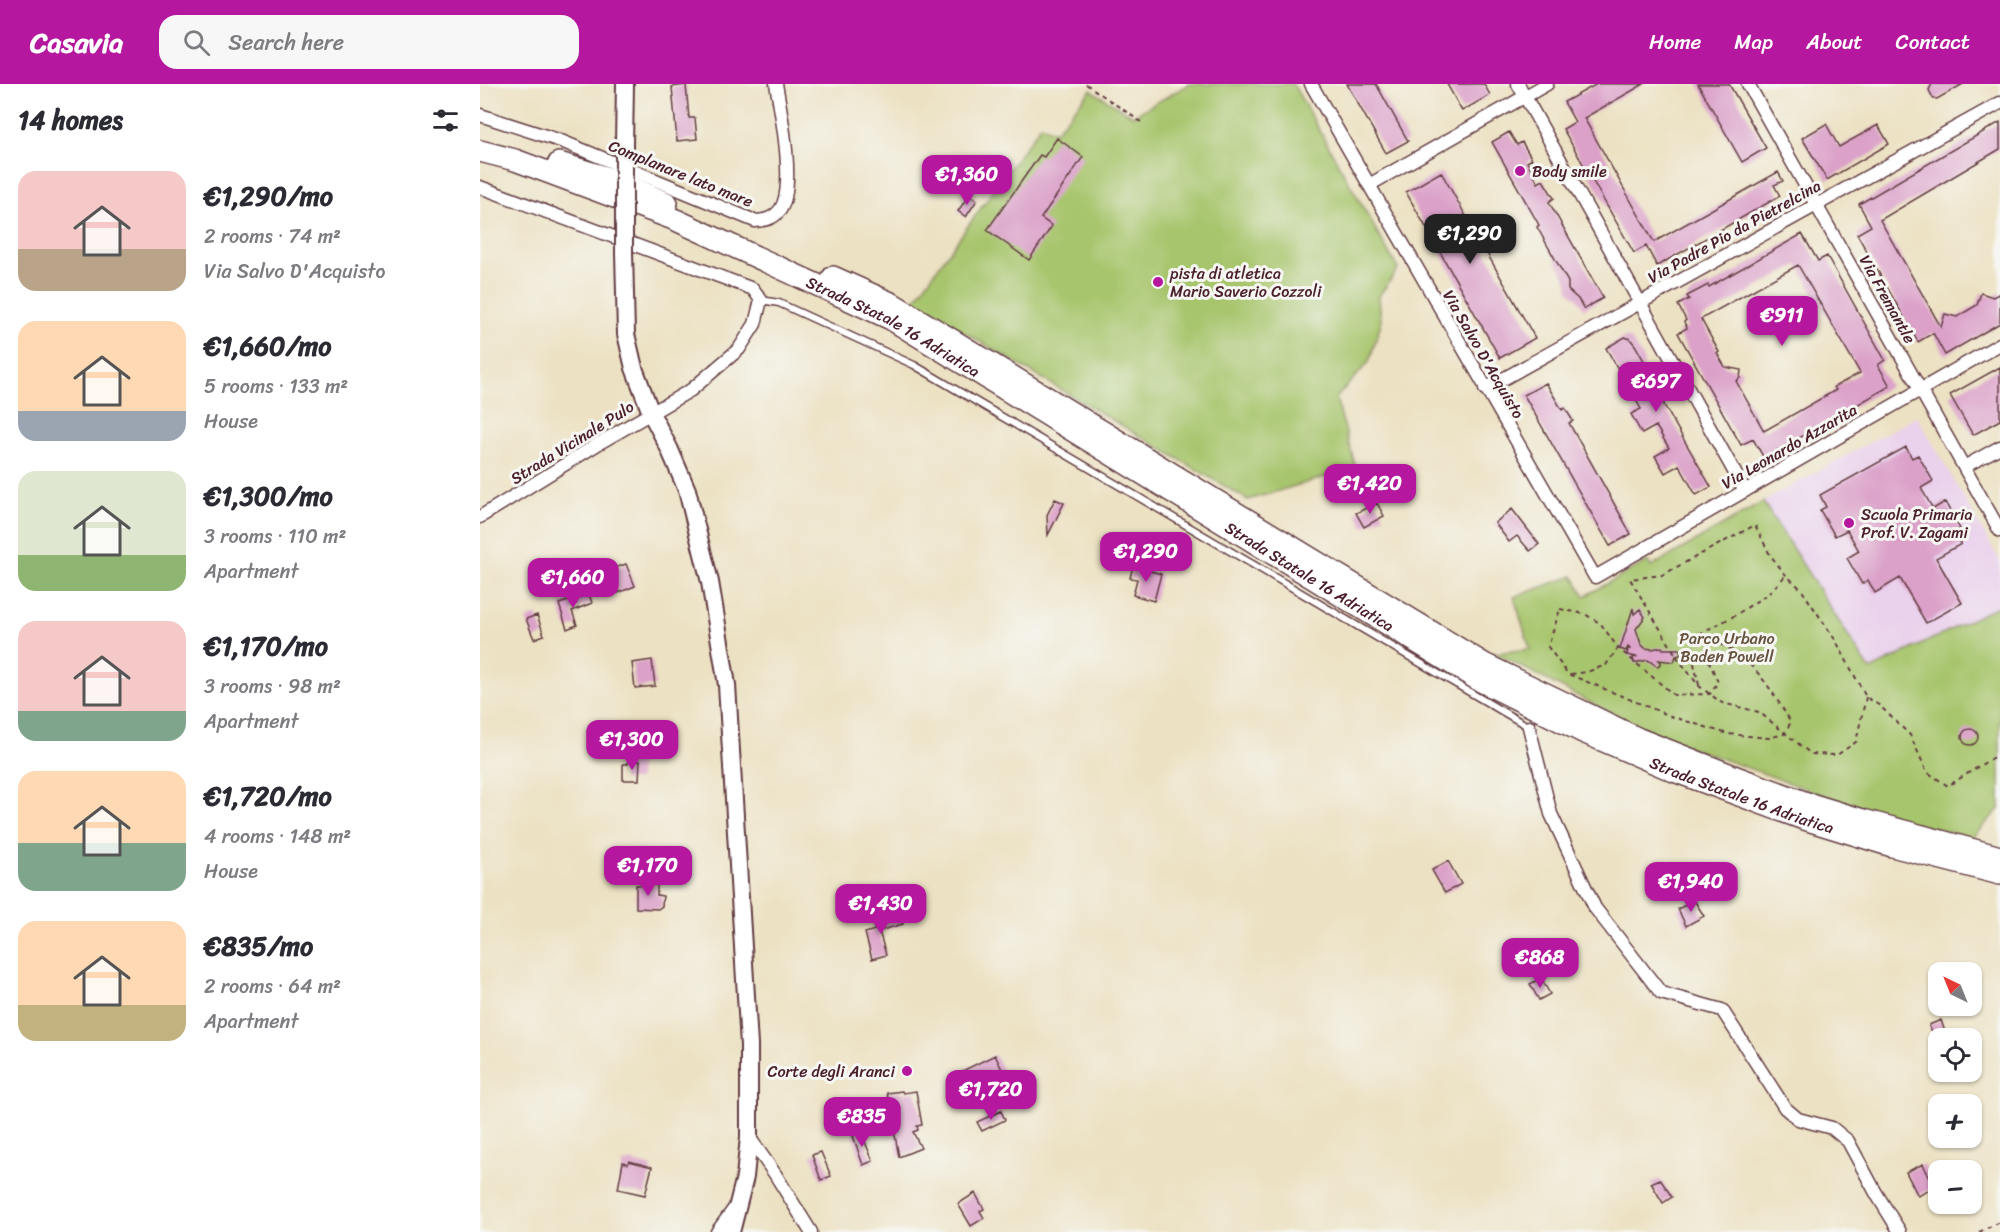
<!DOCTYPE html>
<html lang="en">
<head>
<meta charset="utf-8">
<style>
  body { margin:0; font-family:Sriracha,sans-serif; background:#f7f7f7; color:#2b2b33; height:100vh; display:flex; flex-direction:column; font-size:22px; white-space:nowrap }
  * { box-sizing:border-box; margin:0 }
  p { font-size:20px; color:#7c7c81 }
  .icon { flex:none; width:33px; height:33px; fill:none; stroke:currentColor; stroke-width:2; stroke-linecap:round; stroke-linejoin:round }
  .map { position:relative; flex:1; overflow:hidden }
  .details { display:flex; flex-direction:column; background:#fff; width:480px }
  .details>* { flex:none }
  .needle { width:39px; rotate:317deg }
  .buttons { position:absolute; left:1448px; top:878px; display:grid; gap:12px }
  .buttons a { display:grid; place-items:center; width:54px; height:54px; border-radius:12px; background:#fff; box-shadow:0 2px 4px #0004; font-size:30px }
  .price { position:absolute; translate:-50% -51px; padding:0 14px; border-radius:12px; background:#b5179e; color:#fff; font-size:20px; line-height:39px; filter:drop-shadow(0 2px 3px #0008) }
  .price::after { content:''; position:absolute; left:50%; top:36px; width:18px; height:14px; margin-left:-9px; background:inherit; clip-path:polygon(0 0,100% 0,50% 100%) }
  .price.selected { background:#222; color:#fff }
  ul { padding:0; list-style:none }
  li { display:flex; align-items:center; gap:18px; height:150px; padding:0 18px }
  li span { display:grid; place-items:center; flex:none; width:168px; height:120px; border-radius:18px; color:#555 }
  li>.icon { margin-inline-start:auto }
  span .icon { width:72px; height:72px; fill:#fffc; stroke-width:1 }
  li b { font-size:26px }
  h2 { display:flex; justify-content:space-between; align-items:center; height:72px; padding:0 18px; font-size:26px }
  header { display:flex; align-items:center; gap:36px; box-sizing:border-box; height:84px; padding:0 30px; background:#b5179e; color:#fff }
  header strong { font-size:28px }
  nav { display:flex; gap:33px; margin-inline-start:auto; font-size:21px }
  .search { width:420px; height:54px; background:#f7f7f7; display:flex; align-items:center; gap:15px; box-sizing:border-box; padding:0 21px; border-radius:18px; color:#7c7c81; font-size:22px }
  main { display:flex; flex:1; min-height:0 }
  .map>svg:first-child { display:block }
  .built { fill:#ead1ec }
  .green { fill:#a7c56c; stroke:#78724c; stroke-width:1.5 }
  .building { fill:#dba1c9; fill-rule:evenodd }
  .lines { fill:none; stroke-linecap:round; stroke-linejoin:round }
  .lane-casing { stroke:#623c42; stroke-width:9 }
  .street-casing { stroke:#623c42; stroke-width:15 }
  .secondary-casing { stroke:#623c42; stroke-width:20 }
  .highway-casing { stroke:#623c42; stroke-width:24 }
  .path { stroke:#623c42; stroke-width:2; stroke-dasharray:4.5 4.5; stroke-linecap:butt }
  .lane { stroke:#fff; stroke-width:6 }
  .street { stroke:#fff; stroke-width:12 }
  .secondary { stroke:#fff; stroke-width:16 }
  .highway { stroke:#fff; stroke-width:21 }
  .secondary-bridge-casing { stroke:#623c42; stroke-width:20; stroke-linecap:butt }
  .secondary-bridge { stroke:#fff; stroke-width:16 }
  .poi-dot { fill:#b5179e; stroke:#f6f6f2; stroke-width:2 }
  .labels { text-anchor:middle; stroke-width:6; stroke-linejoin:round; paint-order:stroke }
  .poi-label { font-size:16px; fill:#4a1f2b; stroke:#f6f6f2; text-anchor:start }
  .street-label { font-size:16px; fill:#4a1f2b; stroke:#f6f6f2 }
  .park-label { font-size:16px; fill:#66513e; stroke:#f6f6f2 }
</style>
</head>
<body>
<header>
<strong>Casavia</strong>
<div class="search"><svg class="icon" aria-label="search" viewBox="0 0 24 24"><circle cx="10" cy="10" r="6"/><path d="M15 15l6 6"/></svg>Search here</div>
<nav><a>Home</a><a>Map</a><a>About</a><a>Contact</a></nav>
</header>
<main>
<section class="details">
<h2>14 homes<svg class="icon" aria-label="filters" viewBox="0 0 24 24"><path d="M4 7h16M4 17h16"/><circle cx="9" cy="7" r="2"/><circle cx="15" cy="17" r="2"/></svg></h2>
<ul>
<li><span style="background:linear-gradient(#f6c9c9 65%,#b9a48a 0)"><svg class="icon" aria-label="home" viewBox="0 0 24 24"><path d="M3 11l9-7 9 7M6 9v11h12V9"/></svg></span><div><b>€1,290/mo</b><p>2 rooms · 74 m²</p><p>Via Salvo D'Acquisto</p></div></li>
<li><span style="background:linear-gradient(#ffd9b3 75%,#9aa5b1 0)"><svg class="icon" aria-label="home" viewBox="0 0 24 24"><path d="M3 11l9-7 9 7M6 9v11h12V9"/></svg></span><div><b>€1,660/mo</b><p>5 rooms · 133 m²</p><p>House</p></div></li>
<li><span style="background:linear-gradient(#dfe7d0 70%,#8fb573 0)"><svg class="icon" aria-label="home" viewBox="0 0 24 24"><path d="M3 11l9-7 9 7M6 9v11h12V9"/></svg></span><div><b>€1,300/mo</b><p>3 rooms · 110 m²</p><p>Apartment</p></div></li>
<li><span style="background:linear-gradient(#f6c9c9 75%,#7fa58c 0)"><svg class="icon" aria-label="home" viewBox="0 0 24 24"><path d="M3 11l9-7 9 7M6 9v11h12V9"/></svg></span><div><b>€1,170/mo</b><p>3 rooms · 98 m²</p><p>Apartment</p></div></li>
<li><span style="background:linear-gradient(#ffd9b3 60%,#7fa58c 0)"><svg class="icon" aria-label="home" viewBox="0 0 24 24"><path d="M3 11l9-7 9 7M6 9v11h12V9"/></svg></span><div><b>€1,720/mo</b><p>4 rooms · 148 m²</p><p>House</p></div></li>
<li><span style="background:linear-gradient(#ffd9b3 70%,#c2b280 0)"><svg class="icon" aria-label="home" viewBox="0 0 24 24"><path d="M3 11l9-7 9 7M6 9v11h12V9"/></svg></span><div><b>€835/mo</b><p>2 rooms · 64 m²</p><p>Apartment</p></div></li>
</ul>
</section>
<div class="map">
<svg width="1520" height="1148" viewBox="0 0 1520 1148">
  <rect width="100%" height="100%" fill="#f6f6f2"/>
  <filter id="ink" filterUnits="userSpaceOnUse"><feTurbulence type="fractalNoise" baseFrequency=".0167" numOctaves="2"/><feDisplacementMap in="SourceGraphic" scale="12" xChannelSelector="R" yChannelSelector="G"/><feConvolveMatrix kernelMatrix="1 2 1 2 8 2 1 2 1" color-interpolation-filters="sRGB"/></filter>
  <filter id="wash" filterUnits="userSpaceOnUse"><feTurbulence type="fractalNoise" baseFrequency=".008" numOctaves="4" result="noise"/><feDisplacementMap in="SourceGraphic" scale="24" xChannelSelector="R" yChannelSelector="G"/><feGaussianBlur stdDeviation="1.35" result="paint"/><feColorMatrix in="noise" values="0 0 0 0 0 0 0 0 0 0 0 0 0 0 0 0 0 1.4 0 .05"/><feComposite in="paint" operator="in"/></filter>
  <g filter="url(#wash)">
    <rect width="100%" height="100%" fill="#ece1c2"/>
    <path class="built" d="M1437,332L1520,477V521L1390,586L1283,418Z"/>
    <path class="green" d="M709,0H813L918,185L899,212L901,239L889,278L856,314L876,384L768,416L433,218L561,41L575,48L611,6L653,32Z
      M1283,418L1390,586L1520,521V724L1492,754L1394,729L1195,658L1119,623L1015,569L1050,565L1034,513L1093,492L1105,512L1168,477L1171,483Z"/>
    <g id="blocks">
      <path class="building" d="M867,0H896L928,57L906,69Z
        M967,0H1004L1010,11L982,27Z
        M1117,0H1164L1104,34L1174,158L1298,88L1303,97L1294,101L1300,112L1177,182L1166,162L1154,169L1083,45L1095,38L1084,18Z
        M1218,0H1249L1286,64L1262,78Z
        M1452,0H1483L1457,15L1453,14L1449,6Z
        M206,1L209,34H215L217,55L197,57L192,3Z
        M1520,38V65L1400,136L1461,243L1465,230L1477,233L1497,221L1501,209L1513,213L1520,209V239L1465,271L1453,249L1438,258L1377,150L1391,142L1379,120Z
        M1346,40L1359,63L1398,41L1409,60L1347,96L1322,54Z
        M1029,48L1037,61L1042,58L1052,75L1047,78L1058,99L1063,96L1074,114L1069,118L1123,214L1104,225L1098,215L1088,206V198L1057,143L1059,141L1012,58Z
        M577,54L603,73L561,134L572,142L549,176L507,146L560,71L564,73Z
        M961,88L1055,254L1020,274L926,108Z
        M489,111L497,116L486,133L478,127Z
        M1322,150L1338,177L1347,172L1405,276L1398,281L1410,302L1284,374L1273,355L1261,361L1198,249L1207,244L1204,238L1206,236L1198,221L1209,215L1207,212L1228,201L1229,203ZM1318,181L1380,289L1354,303L1356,306L1284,347L1256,297L1260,294L1261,286L1245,283L1237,269L1239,268L1221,235Z
        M1145,253L1150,255L1155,261L1164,277L1163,285L1173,291L1184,310V321L1231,403L1216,411L1199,381L1185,389L1175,372L1189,364L1176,342L1162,350L1151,330L1161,325L1126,264Z
        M1520,283V336L1493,351L1470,311Z
        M1066,299L1082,326L1085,324L1093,337L1089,339L1151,450L1130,462L1044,311Z
        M1426,363L1432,374L1438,371L1453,397L1441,404L1453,425L1465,418L1480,445L1474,448L1481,460L1456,474L1482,519L1446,539L1420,494L1395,509L1388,496L1382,500L1367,474L1379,467L1367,446L1355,452L1340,426L1346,423L1340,411Z
        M575,415L584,419L568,451L567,431Z
        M897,419L904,432L884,443L876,429Z
        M1032,425L1059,460L1050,467L1037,452L1029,458L1015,439Z
        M146,480L155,502L138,509L129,486Z
        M653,482L681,490L674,517L653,511L657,495L650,494Z
        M109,510L112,519L92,527L97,541L87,545L79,520Z
        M1153,524L1154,530L1160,525L1165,533L1156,545L1161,560L1165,564L1172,565L1182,563L1183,565H1200L1201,571L1196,572L1194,578L1179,576L1181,578L1178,583L1168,576L1154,579L1153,574L1156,573L1147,571L1148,565H1150L1148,563L1146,567L1140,565Z
        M57,531L64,551L54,555L46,535Z
        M172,576L175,602L155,604L152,579Z
        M1482 653a8 8 0 1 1 16 0a8 8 0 1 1-16 0Z
        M148,677H160L159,696H143V680H148Z
        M968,777L981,800L965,809L952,786Z
        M156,801H177V811L183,812L182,822L178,825L156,824Z
        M1214,816L1224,832L1206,842L1198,825Z
        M420,830L423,840L399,847L406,871L392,875L385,849L395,846L393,838Z
        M1061,894L1070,910L1059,916L1050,900Z
        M1461,936L1467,954H1455L1449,941Z
        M515,971L529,1000L486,1020L481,1010L483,1008L474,991Z
        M422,1007L423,1009L436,1007L442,1041L437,1042L438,1046L433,1048L441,1064L419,1073L407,1009Z
        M521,1027L525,1036L502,1047L497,1038Z
        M380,1046L393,1077L383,1081L372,1049Z
        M341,1068L351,1092L341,1096L332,1071Z
        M149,1077L172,1083L165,1111L138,1105L143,1078L148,1080Z
        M1443,1080L1454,1104L1438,1112L1426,1088Z
        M1180,1095L1192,1113L1183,1119L1171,1099Z
        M495,1109L504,1125L500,1127L504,1134L491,1142L478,1120Z"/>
    </g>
  </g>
  <g filter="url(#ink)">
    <use href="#blocks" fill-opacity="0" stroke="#623c42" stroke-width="1.5"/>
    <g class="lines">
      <defs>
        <path id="lane" d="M281,216L299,219L434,281L1049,643"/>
        <path id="street" d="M831,0L1115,493L1520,260
          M1038,0L1265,407
          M1268,0L1520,447
          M0,31L81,57L275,137C286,136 293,135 300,126C316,103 301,28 296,0
          M889,101L1067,0
          M0,103L273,205L281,216L275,240L259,265L211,306L121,358L0,433
          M1005,305L1520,19
          M1484,383L1520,363
          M1049,643L1071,730L1115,824L1181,909L1242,926L1305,1024L1318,1035L1352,1044L1368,1057L1396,1109L1420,1148
          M269,1053L295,1090L331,1148
          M237,1148L256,1122"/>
        <path id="secondary" d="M144,61L145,0
          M144,168L146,250L154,284L171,329L189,364L207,406L230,498L247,601L269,961V1053L265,1093L251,1148"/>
        <g id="highway">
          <path id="s1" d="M0,67L35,76L196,136L411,235L997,595L1103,648L1194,687L1321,734L1412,762L1520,790"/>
          <path d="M79,79L135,96L187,119"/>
          <path d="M353,193L413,220L1004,580L1159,655L1256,693L1327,719L1383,736L1520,773"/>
        </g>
      </defs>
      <use href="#lane" class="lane-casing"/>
      <use href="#street" class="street-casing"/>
      <use href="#secondary" class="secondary-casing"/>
      <use href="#highway" class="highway-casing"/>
      <path class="path" d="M606,0L661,38
        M1080,525L1105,530L1121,540L1138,564L1194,611L1230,610L1238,598L1224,566L1237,558C1276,577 1289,603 1311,638L1304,650L1289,654L1248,650L1193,633L1088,590L1068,563Z
        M1091,590L1107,588L1126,581L1138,564
        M1219,601L1211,567L1219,550L1254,532L1289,509L1306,491
        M1386,613L1376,658L1357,671L1331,670L1279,628L1242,619L1219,602L1199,576L1150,495L1182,491L1275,441L1290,471L1306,491L1321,505L1356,557L1386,613L1400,622L1430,651L1447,688L1468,702L1520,669
        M1499,1148L1520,1138"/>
      <use href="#lane" class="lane"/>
      <use href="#street" class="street"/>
      <use href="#secondary" class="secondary"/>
      <use href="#highway" class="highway"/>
      <defs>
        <path id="secondary-bridge" d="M144,61V168"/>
      </defs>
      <use href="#secondary-bridge" class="secondary-bridge-casing"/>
      <use href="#secondary-bridge" class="secondary-bridge"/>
    </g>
  </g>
  <g class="poi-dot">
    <circle cx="1040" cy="87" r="6"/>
    <circle cx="678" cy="198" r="6"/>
    <circle cx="1369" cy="439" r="6"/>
    <circle cx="427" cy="987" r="6"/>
  </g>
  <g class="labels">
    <g class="poi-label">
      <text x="1052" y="93">Body smile</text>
      <text x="690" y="195">pista di atletica<tspan x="690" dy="18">Mario Saverio Cozzoli</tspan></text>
      <text x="1381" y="436">Scuola Primaria<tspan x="1381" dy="18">Prof. V. Zagami</tspan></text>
      <text x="415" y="993" text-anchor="end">Corte degli Aranci</text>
    </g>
    <g class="street-label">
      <text transform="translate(201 89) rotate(22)" y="6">Complanare lato mare</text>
      <text transform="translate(1254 147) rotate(-29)" y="6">Via Padre Pio da Pietrelcina</text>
      <text transform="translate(1408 215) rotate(61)" y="6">Via Fremantle</text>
      <text dy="6" stroke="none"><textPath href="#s1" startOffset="450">Strada Statale 16 Adriatica</textPath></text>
      <text transform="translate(1004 270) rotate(60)" y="6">Via Salvo D'Acquisto</text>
      <text transform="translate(92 358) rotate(-32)" y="6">Strada Vicinale Pulo</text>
      <text transform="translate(1309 362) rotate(-30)" y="6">Via Leonardo Azzarita</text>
      <text dy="6" stroke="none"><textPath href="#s1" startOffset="936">Strada Statale 16 Adriatica</textPath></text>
      <text dy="6" stroke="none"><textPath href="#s1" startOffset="1422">Strada Statale 16 Adriatica</textPath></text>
    </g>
    <g class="park-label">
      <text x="1247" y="560">Parco Urbano<tspan x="1247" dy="18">Baden Powell</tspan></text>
    </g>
  </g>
</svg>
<div class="buttons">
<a><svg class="needle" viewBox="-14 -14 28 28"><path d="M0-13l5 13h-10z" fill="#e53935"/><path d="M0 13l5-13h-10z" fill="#7c7c81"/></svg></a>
<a><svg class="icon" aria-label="locate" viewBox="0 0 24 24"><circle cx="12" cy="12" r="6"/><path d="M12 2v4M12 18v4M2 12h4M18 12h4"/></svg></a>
<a>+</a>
<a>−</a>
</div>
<b class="price" style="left:487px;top:122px">€1,360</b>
<b class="price selected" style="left:990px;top:181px">€1,290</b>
<b class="price" style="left:1302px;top:263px">€911</b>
<b class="price" style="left:1176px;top:329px">€697</b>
<b class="price" style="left:890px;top:431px">€1,420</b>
<b class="price" style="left:666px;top:499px">€1,290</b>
<b class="price" style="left:93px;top:525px">€1,660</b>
<b class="price" style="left:152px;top:687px">€1,300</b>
<b class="price" style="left:168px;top:813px">€1,170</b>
<b class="price" style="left:1211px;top:829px">€1,940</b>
<b class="price" style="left:401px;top:851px">€1,430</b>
<b class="price" style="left:1060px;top:905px">€868</b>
<b class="price" style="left:511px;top:1037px">€1,720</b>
<b class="price" style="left:382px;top:1064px">€835</b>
</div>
</main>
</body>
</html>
